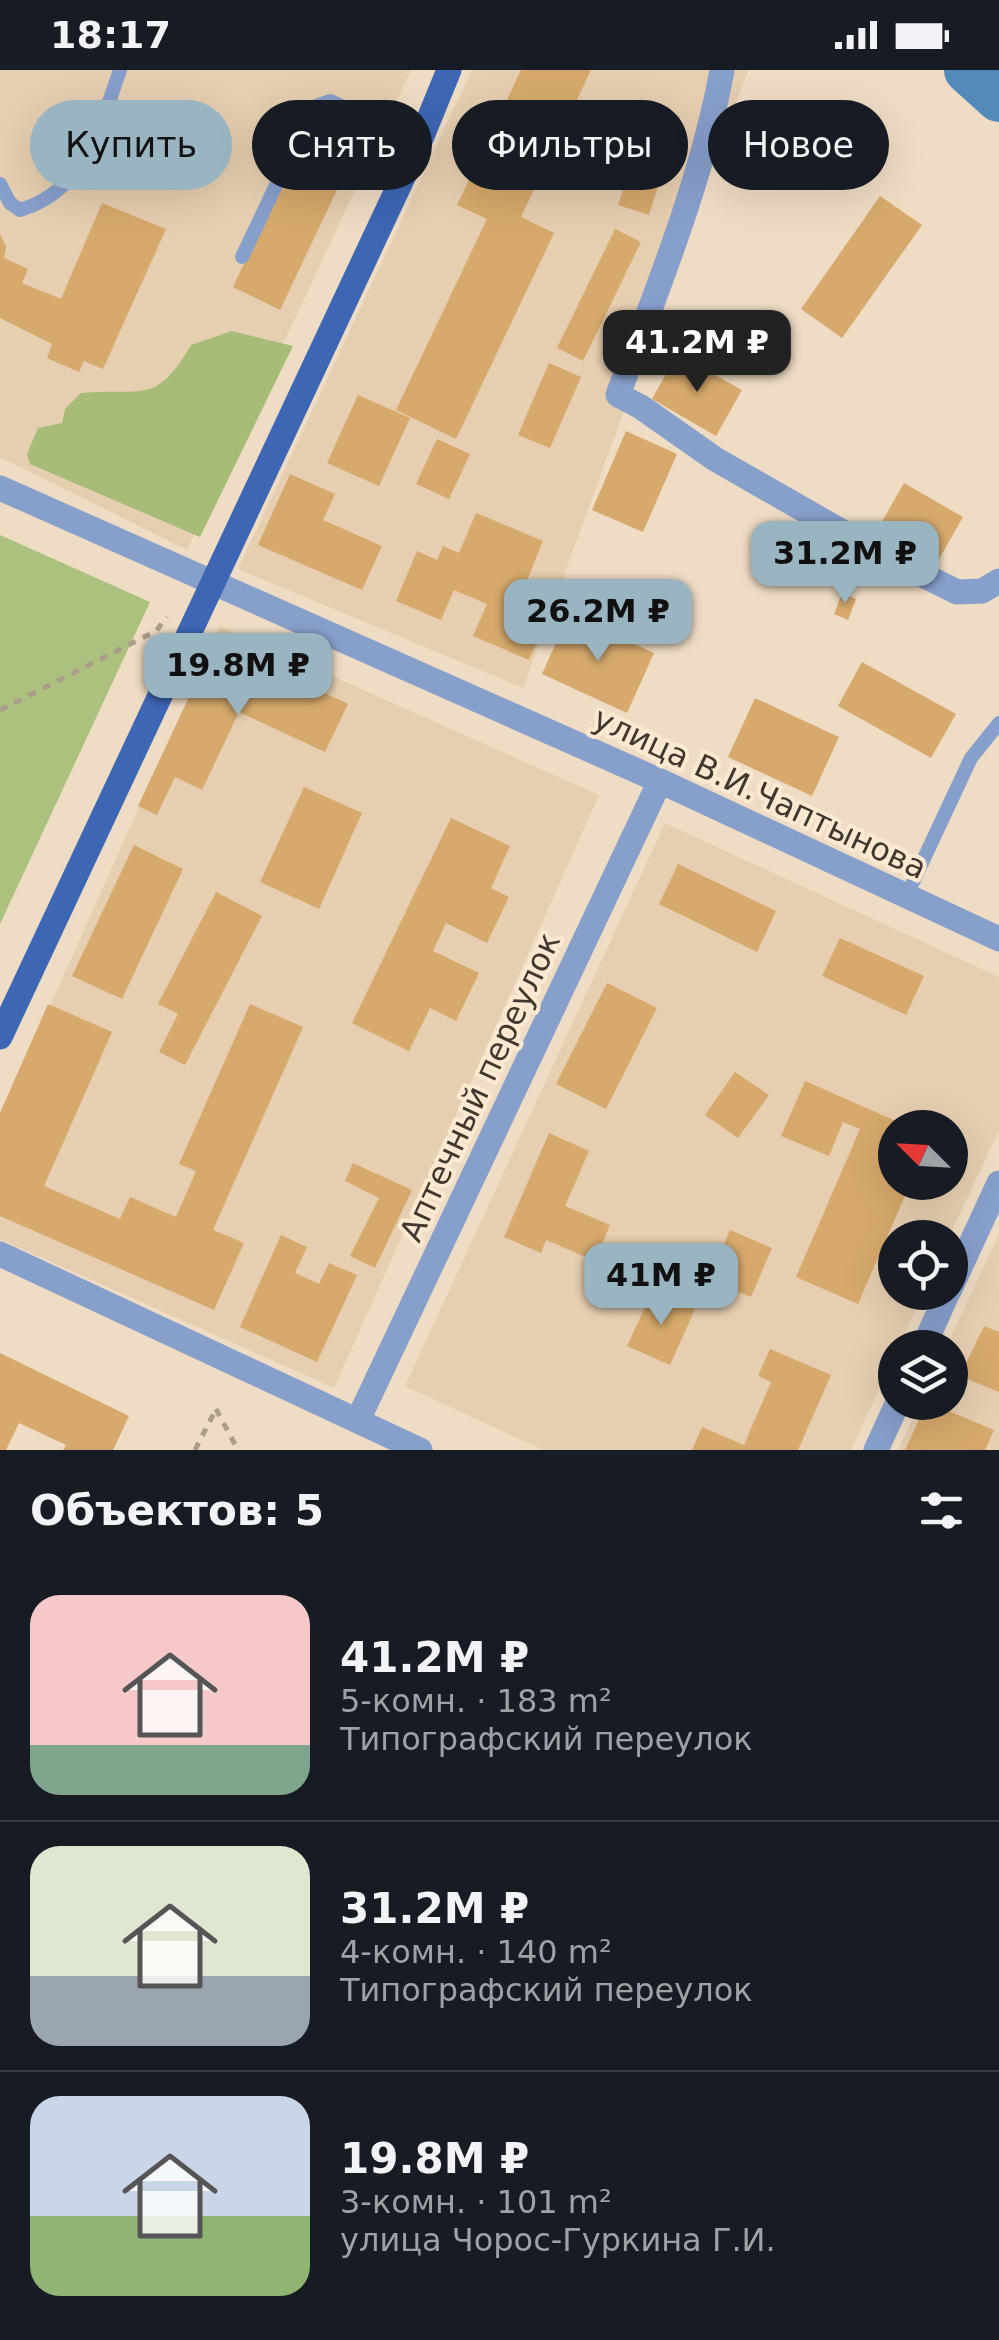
<!DOCTYPE html>
<html lang="ru">
<head>
<meta charset="utf-8">
<style>
  body { margin:0; font-family:"DejaVu Sans",sans-serif; background:#20242c; color:#f1f3f6; height:100vh; display:flex; flex-direction:column; font-size:38px; white-space:nowrap }
  * { box-sizing:border-box; margin:0 }
  p { font-size:32px; color:#9ea1a6 }
  .icon { flex:none; width:55px; height:55px; fill:none; stroke:currentColor; stroke-width:2; stroke-linecap:round; stroke-linejoin:round }
  .map { position:relative; height:1380px; overflow:hidden }
  .side { display:flex; flex-direction:column; background:#171b24; flex:1 }
  .side>* { flex:none }
  .hud { position:absolute; left:30px; top:30px; width:940px; height:90px; display:flex; gap:20px }
  .needle { width:65px; rotate:294deg }
  .buttons { position:absolute; left:878px; top:1040px; display:grid; gap:20px }
  .buttons a { display:grid; place-items:center; width:90px; height:90px; border-radius:50%; background:#171b24; box-shadow:0 10px 40px #0002; font-size:50px }
  .price { position:absolute; translate:-50% -85px; padding:0 22px; border-radius:20px; background:#9ab5c2; color:#111; font-size:32px; line-height:65px; filter:drop-shadow(0 2px 5px #0008) }
  .price::after { content:''; position:absolute; left:50%; top:60px; width:30px; height:22px; margin-left:-15px; background:inherit; clip-path:polygon(0 0,100% 0,50% 100%) }
  .price.selected { background:#222; color:#fff }
  ul { padding:0; list-style:none }
  li { display:flex; align-items:center; gap:30px; height:250px; padding:0 30px }
  li+li { border-top:2px solid #363941 }
  li span { display:grid; place-items:center; flex:none; width:280px; height:200px; border-radius:30px; color:#555 }
  li>.icon { margin-inline-start:auto }
  span .icon { width:120px; height:120px; fill:#fffc; stroke-width:1 }
  li b { font-size:42px }
  h2 { display:flex; justify-content:space-between; align-items:center; height:120px; padding:0 30px; font-size:42px }
  .tag { padding:0 35px; border-radius:45px; background:#171b24; box-shadow:0 10px 40px #0002; font-size:35px; line-height:90px }
  .tag.selected { background:#9ab5c2; color:#111 }
  .status { display:flex; justify-content:space-between; align-items:center; height:70px; padding:0 50px; background:#171b24; direction:ltr }
  .status svg { height:28px; fill:currentColor }
  .map>svg:first-child { display:block }
  .built { fill:#e6ceb0; fill-rule:evenodd }
  .green { fill:#acc17d }
  .forest { fill:#a6bc77 }
  .lines { fill:none; stroke-linecap:round; stroke-linejoin:round }
  .river { stroke:#528abb; stroke-width:48 }
  .building { fill:#d7a96c }
  .path { stroke:#ab9d8a; stroke-width:5; stroke-dasharray:8 8; stroke-linecap:butt }
  .service { stroke:#879fcb; stroke-width:14 }
  .minor { stroke:#879fcb; stroke-width:25 }
  .primary { stroke:#3d66b4; stroke-width:25 }
  .labels { text-anchor:middle; stroke-width:8; stroke-linejoin:round; paint-order:stroke }
  .street-label { font-size:32px; fill:#40382f; stroke:#fce9d1 }
</style>
</head>
<body>
<div class="status"><b>18:17</b><svg viewBox="0 0 49 12"><path d="M0 12V9h3v3zM5 12V6h3v6zM10 12V3h3v9zM15 12V0h3v12zM26 1h20v11H26zM47 4h2v5h-2z"/></svg></div>
<div class="map">
<svg width="999" height="1380" viewBox="0 0 999 1380">
  <rect width="100%" height="100%" fill="#efdcc4"/>
  <path class="built" d="M0,0H411L187,480L0,387Z
    M472,0H748L523,618L238,499Z
    M220,556L599,725L334,1318L0,1169V1048Z
    M665,753L999,907V1060L949,1167L895,1168V1222L924,1223L898,1277L895,1278V1285L851,1380H543L405,1316ZM895,1058H950V1112H895Z
    M999,1164V1380H898L920,1333L950,1332V1278L946,1277Z"/>
  <path class="green" d="M0,465L150,532L0,854Z"/>
  <path class="forest" d="M232,261L293,276L200,467L30,394L27,384L38,358L62,353L65,339L81,323C143,317 155,337 191,275Z"/>
  <g class="lines">
    <path class="river" d="M968,0L999,28"/>
  </g>
  <path class="building" d="M521,0H591L521,147L554,163L456,369L396,340L487,149L457,135Z
    M649,37L680,47L649,145L618,135Z
    M298,78L346,101L280,240L233,217Z
    M880,126L922,155L842,268L801,239Z
    M102,133L166,159L103,299L84,291L79,302L47,288L52,274L0,248V164L6,177L4,188L28,199L22,213L61,229Z
    M615,159L641,172L583,291L557,278Z
    M677,284L742,320L716,366L652,329Z
    M549,293L581,307L550,378L518,365Z
    M358,325L410,348L379,416L327,393Z
    M626,361L677,384L643,462L592,440Z
    M437,369L470,384L449,429L416,414Z
    M290,404L335,424L323,450L382,476L362,520L258,475Z
    M904,413L963,447L935,496L876,462Z
    M476,443L543,471L526,513L537,519L532,532L551,540L529,590L473,566L487,534L454,520L441,550L396,531L417,481L437,490L443,476L459,483Z
    M842,523L856,529L848,550L834,544Z
    M569,544L654,583L627,643L542,604Z
    M215,572L348,634L325,682L239,642L202,720L175,707L157,745L138,736Z
    M862,592L956,644L931,688L838,636Z
    M755,628L839,667L812,726L728,687Z
    M304,717L362,743L319,839L260,812Z
    M451,748L510,776L491,818L509,827L487,873L446,853L433,881L479,903L456,951L430,938L409,981L352,953Z
    M134,775L183,799L122,929L72,906Z
    M678,794L776,841L757,882L659,834Z
    M216,822L262,846L185,995L159,982L178,944L158,934Z
    M840,868L924,906L906,945L822,906Z
    M607,913L657,938L606,1039L556,1014Z
    M48,934L112,962L44,1116L120,1149L130,1127L176,1147L196,1101L179,1094L250,934L303,957L213,1160L244,1173L214,1240L0,1146V1043Z
    M735,1002L769,1025L738,1068L705,1045Z
    M805,1011L912,1058H895V1112H911L858,1234L796,1207L860,1059L843,1052L829,1086L781,1066Z
    M549,1063L589,1081L565,1136L610,1155L595,1191L546,1170L541,1183L504,1167Z
    M353,1093L412,1120L375,1198L350,1186L379,1128L345,1111Z
    M730,1160L772,1178L751,1227L709,1210Z
    M281,1165L307,1177L295,1203L319,1214L329,1193L357,1205L317,1292L240,1257Z
    M653,1220L695,1239L670,1295L627,1276Z
    M984,1256L999,1262V1322L960,1306Z
    M770,1279L831,1305L798,1380H692L702,1357L744,1375L771,1312L758,1306Z
    M0,1283L129,1346L113,1380H63L66,1375L19,1353L6,1380H0Z
    M927,1332L994,1360L985,1380H905Z"/>
  <g class="lines">
    <path class="path" d="M0,640L156,561L167,547
      M216,1339L238,1380
      M195,1380L216,1339"/>
    <path class="service" d="M0,114L10,133L20,140C85,121 100,57 120,0
      M242,187L313,37L330,31L420,71
      M906,827L971,688L999,653"/>
    <path class="minor" d="M722,0C702,111 657,219 618,325L641,337L715,389L881,484L957,522L982,521L999,511
      M0,418L660,711L999,869
      M0,1184L420,1380
      M950,1219L999,1113
      M923,1278L948,1222
      M358,1350L660,711
      M876,1380L898,1332"/>
    <path class="primary" d="M0,967L420,71L449,0"/>
  </g>
  <g class="labels">
    <g class="street-label">
      <text transform="translate(760 723) rotate(25)" y="11">улица В.И.Чаптынова</text>
      <text transform="translate(480 1017) rotate(-65)" y="11">Аптечный переулок</text>
    </g>
  </g>
</svg>
<div class="buttons">
<a><svg class="needle" viewBox="-14 -14 28 28"><path d="M0-13l5 13h-10z" fill="#e53935"/><path d="M0 13l5-13h-10z" fill="#9ea1a6"/></svg></a>
<a><svg class="icon" aria-label="locate" viewBox="0 0 24 24"><circle cx="12" cy="12" r="6"/><path d="M12 2v4M12 18v4M2 12h4M18 12h4"/></svg></a>
<a><svg class="icon" aria-label="layers" viewBox="0 0 24 24"><path d="M12 4l9 5-9 5-9-5zM3 14l9 5 9-5"/></svg></a>
</div>
<b class="price selected" style="left:697px;top:325px">41.2M ₽</b>
<b class="price" style="left:845px;top:536px">31.2M ₽</b>
<b class="price" style="left:598px;top:594px">26.2M ₽</b>
<b class="price" style="left:238px;top:648px">19.8M ₽</b>
<b class="price" style="left:661px;top:1258px">41M ₽</b>
<div class="hud">
<a class="tag selected">Купить</a>
<a class="tag">Снять</a>
<a class="tag">Фильтры</a>
<a class="tag">Новое</a>
</div>
</div>
<section class="side">
<h2>Объектов: 5<svg class="icon" aria-label="filters" viewBox="0 0 24 24"><path d="M4 7h16M4 17h16"/><circle cx="9" cy="7" r="2"/><circle cx="15" cy="17" r="2"/></svg></h2>
<ul>
<li><span style="background:linear-gradient(#f6c9c9 75%,#7fa58c 0)"><svg class="icon" aria-label="home" viewBox="0 0 24 24"><path d="M3 11l9-7 9 7M6 9v11h12V9"/></svg></span><div><b>41.2M ₽</b><p>5-комн. · 183 m²</p><p>Типографский переулок</p></div></li>
<li><span style="background:linear-gradient(#dfe7d0 65%,#9aa5b1 0)"><svg class="icon" aria-label="home" viewBox="0 0 24 24"><path d="M3 11l9-7 9 7M6 9v11h12V9"/></svg></span><div><b>31.2M ₽</b><p>4-комн. · 140 m²</p><p>Типографский переулок</p></div></li>
<li><span style="background:linear-gradient(#c9d6e8 60%,#8fb573 0)"><svg class="icon" aria-label="home" viewBox="0 0 24 24"><path d="M3 11l9-7 9 7M6 9v11h12V9"/></svg></span><div><b>19.8M ₽</b><p>3-комн. · 101 m²</p><p>улица Чорос-Гуркина Г.И.</p></div></li>
</ul>
</section>
</body>
</html>
